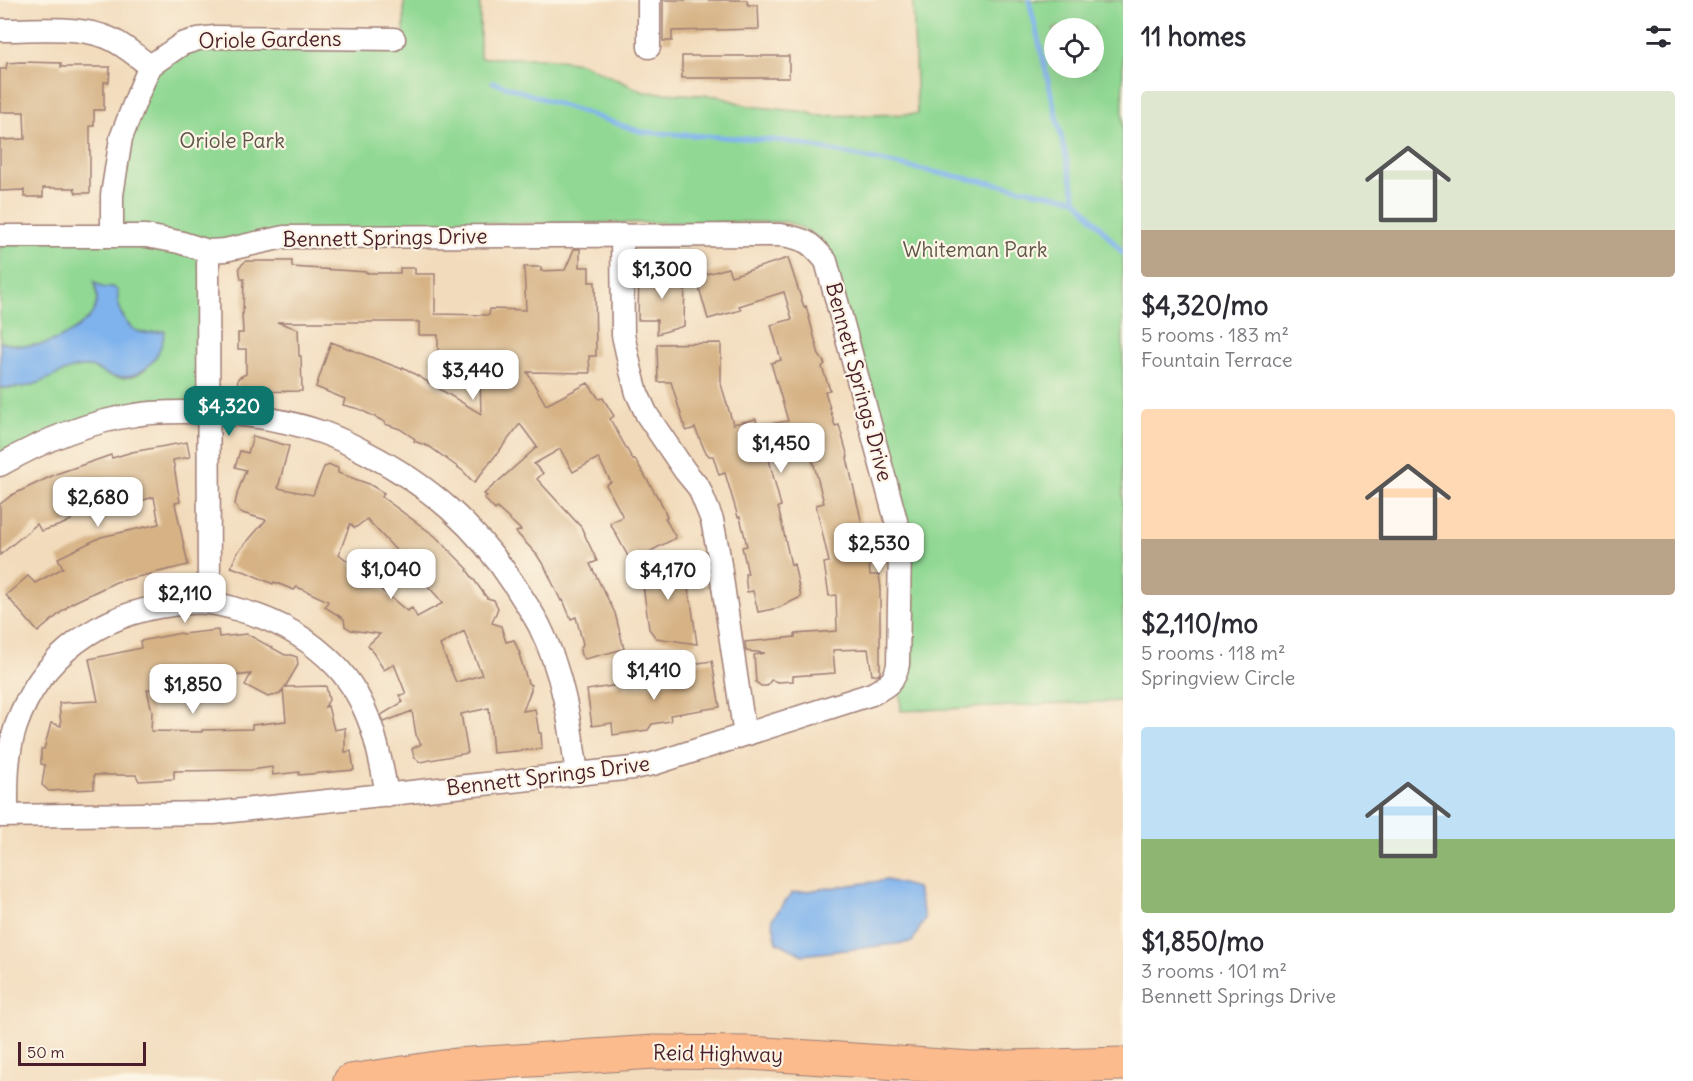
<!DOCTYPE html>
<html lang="en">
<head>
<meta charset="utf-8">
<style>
  body { margin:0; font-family:Delius,sans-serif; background:#f2f2f3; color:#2b2b33; height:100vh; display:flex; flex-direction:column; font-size:22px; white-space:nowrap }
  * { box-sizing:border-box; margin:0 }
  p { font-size:20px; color:#7c7c81 }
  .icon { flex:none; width:33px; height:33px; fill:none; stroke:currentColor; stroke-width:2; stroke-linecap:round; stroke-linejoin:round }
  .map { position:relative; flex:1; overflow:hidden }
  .details { display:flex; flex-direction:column; background:#fff; width:570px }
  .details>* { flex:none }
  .controls { position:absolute; left:1044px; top:18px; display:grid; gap:12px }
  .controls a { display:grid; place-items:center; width:60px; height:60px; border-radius:50%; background:#fff; box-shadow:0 6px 24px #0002; font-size:30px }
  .scale { position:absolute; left:18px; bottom:15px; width:128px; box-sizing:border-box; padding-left:6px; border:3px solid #4a1f2b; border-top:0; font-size:16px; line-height:21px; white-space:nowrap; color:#4a1f2b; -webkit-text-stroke:4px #fcf5e5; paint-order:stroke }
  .price { position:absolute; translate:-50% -51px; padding:0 14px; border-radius:12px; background:#fff; color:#222; font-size:20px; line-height:39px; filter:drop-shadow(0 2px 3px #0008) }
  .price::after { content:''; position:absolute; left:50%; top:36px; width:18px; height:14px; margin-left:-9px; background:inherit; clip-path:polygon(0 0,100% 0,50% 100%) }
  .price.current { background:#0f766e; color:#fff }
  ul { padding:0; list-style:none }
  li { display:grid; align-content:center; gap:12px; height:318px; padding:0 18px }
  li span { display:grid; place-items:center; height:186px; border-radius:6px; color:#555 }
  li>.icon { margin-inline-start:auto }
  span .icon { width:108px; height:108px; fill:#fffc; stroke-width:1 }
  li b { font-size:26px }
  h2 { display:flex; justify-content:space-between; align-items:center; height:72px; padding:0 18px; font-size:26px }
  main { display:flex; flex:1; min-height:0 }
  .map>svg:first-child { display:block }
  .green { fill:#90d893; stroke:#6d7c5f; stroke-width:1.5; fill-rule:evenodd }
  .water { fill:#7fb3ed; stroke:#64698c; stroke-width:1.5 }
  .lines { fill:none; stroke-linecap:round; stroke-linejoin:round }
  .stream { stroke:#7fb3ed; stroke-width:5 }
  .building { fill:#d6b285; fill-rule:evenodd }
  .minor-casing { stroke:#9e7d74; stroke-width:25 }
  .highway-casing { stroke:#9e7d74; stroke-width:35 }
  .minor { stroke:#fff; stroke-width:22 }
  .highway { stroke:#fbbb8d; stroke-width:33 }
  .labels { text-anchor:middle; stroke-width:4.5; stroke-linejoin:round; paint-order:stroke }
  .street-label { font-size:21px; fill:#4a1f2b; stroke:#fcf5e5 }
  .park-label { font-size:21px; fill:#5f564a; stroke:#fcf5e5 }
</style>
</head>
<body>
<main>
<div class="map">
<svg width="1123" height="1081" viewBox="0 0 1123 1081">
  <rect width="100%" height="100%" fill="#fcf5e5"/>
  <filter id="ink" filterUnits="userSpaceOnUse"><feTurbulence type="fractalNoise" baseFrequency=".0167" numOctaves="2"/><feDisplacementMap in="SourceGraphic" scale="12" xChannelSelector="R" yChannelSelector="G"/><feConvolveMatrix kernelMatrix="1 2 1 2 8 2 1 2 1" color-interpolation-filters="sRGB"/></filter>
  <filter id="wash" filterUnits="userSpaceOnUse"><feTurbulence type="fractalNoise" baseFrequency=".008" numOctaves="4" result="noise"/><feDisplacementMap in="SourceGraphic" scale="24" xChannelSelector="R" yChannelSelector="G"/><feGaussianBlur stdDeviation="1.35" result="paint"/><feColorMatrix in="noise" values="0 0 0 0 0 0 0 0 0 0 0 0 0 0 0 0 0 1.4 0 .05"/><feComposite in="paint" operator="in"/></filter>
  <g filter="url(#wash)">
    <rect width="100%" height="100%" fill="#f2dbbc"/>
    <path class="green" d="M404,0H480V58H543L581,63L644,92L717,96L748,106L807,112L817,116L917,114L913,0H1123V701L901,711L898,664L900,547L826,245C814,233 802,227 787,222L403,224V237L208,251V412L136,414L0,465V388C11,388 22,388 32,385C49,380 63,369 80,367C95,365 99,372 111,376C140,386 161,356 164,331C158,331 151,333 145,333C120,330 121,304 113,287L103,288L95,282C96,289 98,297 96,305C91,325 56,343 37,345C25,347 12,345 0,342V236H112L138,94L182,44L404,39ZM1054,28H1094V68H1054Z"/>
    <path class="water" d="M94,282L103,288L113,287L118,291C116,308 125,331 145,333C151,333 158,332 165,331C161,354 149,374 125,377C121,377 115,377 111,376C100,372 94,365 81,367C64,369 49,380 32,385C22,388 11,388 0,388V342C12,345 25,347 37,345C48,344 58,339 68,334C89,321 104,308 94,282Z
      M887,880L917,888L925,919L912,942L803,955L777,942L772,919L792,893Z"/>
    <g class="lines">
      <path class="stream" d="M1029,0L1076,199L1123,253
        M493,82L642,132L786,141L928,171L1076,199"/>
    </g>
    <g id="blocks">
      <path class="building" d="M663,0H747L748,5H758L759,29L672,31V41H663Z
        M682,56H789V78H682Z
        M21,62L61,63V67H110L109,82H104V110H94V126H90V193H76L74,188H43V197H24V190L0,191V140L25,139L24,112H0V69H6L7,63Z
        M574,249H580V267H589V282H595L596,356H589L590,373L527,372L546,405L588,383L599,399L603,398L614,416L610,419L633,460L635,459L658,498H659L667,517L665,518L676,538L639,557L638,554L629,558L610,523L623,517L606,485L611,482L598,458L573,472L560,449L534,464L543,473L537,479L581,527L597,561L590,564L615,613L624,649L585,659L581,655L580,650L583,644L576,617L571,619L563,600L561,601L543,563H542L537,555L516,532L521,530L497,508L495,510L484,498L487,496L484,494L537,447L520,424L474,483L463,471L430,447L414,441L415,439L400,429L385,424V422L359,409L343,405L345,399L316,387L331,342L402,369L403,367L481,414L480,374H438V335H419V322H277L298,329L299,356H301L302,391L244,392L237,387L238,378L246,374V349H238V333H243L242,314H243L244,279H241L239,267L246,261H292V267L367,272V273H400V268H415V274H435V314L489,315L490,309L526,310L524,267H541V271L565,270Z
        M788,258L804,307L806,306L819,355L825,364L822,367L830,390L825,391L835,426L839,425L848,457L847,458L867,546L870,575H879L881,588L880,589V674L872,675L868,649L833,650L835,673L793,676V681L778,682L771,680L767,686H761L756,682L754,655L765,653L746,651L745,642L795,637V634L837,631L836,595L829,596L824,563L829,562L816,505L824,503L809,446L799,449L798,445L767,452L781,506L778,507L791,565L794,564L801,597L778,608L758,612L753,591L747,592L745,574H748L742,547L747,546L740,517H738L725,473L719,475L713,456H709L705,451L695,428L686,431L671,382H658L657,344L721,343V384L733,424L756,419L757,426L788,421L771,363L781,360L771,325L792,319L784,292L739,306L741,310L708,319L696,277L728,268L731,276Z
        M639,272L676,273L677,276H685L684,326L657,334V320H638Z
        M253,436L289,446L278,488L313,495L324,467L330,465L338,468V473L369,484L384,493L382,497L435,536L468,569L467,570L487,598L494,600L498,608L492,623L501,626L506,642L514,640L520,654H519L528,683L531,685V690L523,711L535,709L539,733H541L542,749L493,753L489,708L461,714L468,753L420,762L414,757L412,749L421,744L416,735L412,711L384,722L381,715L403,702L399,695L406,694L394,664L384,670L368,645L380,634L351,630L345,626L344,619L325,607L328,601L297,587L294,590L274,582L273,584L246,572L231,567L237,553L266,520L239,512L235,504L238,491L246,470L235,467L240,451L248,453ZM367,519L404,559L443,603L417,617L412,608L407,611L339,554L350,524L355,528ZM464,631L482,675L456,682L440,645Z
        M187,442L190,457L173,460L180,502L175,503L188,565L116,582L72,603L38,632L6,595L28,576L35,583L63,568L58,558L101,537L159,524L154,497L116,508L114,501L71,517V520L61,525L41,531L37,524L0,555V504L12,495L56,474L111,455L112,458L132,452Z
        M684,558L690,601H691L697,644L656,638L649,629L640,563Z
        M218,630L219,637L247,634L285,655H291L297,657L298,665L285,687L326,686L329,700L325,707L328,706L334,730L345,728V752L351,751L354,770L299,775V772L273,775L272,767L251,770L174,771V779L139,781L136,775H94V789L49,791L42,785L45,765L41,764V749H44L51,723L61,726L59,703L98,701L89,659L141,648L140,641L181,633L182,634ZM251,674L245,685L268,697L280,694L283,689L286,721L252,725V729L202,730V732L151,731L152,711L147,690L184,682Z
        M712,661L720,707L670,715L671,721L652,724L648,730L613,735L612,723L592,726L587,690L624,684V689L674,682V678L687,676L685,665Z"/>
    </g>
  </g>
  <g filter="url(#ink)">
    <use href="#blocks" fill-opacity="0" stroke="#9e7d74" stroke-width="1.5"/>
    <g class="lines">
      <defs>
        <path id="minor" d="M649,0V47
          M0,30C31,30 74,26 103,36C120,41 136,56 150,66
          M622,235L623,335L631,371L637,393L647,415L685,471L699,488L712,520L718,551L743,723L748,734
          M0,236H146L179,242L208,251L225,250L284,237L781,235C806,239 810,242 826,261L898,528L900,547L898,664C895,682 887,686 872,694L653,764L633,768L214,813L0,816
          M112,236V195L121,138L138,94L150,66L182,44L198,39L215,37L394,39
          M208,251L209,603
          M0,465C42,441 87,422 135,415C156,411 178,412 199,412C240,413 284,419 324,433C338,438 352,445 365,452C429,485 476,526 515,586C523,599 532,612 539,625C563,673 570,722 577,774
          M7,816C7,785 6,755 16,726C40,656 101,613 172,605C184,603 197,602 208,603C219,604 230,607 239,610C277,620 309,638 336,666C370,702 379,748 387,795"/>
        <path id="highway" d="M350,1081L456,1065L654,1052L749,1053L972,1068L1123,1064"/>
      </defs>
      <use href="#minor" class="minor-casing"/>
      <use href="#highway" class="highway-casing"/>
      <use href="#minor" class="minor"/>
      <use href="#highway" class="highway"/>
    </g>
  </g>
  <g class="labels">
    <g class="street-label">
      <text transform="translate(270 40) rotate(-1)" y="7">Oriole Gardens</text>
      <text transform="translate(385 238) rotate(-1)" y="7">Bennett Springs Drive</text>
      <text transform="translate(859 382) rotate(75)" y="7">Bennett Springs Drive</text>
      <text transform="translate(548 776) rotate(-7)" y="7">Bennett Springs Drive</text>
      <text transform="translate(718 1054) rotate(1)" y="7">Reid Highway</text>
    </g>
    <g class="park-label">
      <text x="232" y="148">Oriole Park</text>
      <text x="975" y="257">Whiteman Park</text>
    </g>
  </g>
</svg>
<div class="controls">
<a><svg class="icon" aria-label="locate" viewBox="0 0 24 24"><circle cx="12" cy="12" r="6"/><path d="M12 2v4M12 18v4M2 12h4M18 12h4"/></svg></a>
</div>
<div class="scale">50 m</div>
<b class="price" style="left:662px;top:300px">$1,300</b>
<b class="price" style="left:473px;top:401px">$3,440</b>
<b class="price current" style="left:229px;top:437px">$4,320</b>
<b class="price" style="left:781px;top:474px">$1,450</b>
<b class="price" style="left:98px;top:528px">$2,680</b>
<b class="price" style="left:879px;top:574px">$2,530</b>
<b class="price" style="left:391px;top:600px">$1,040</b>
<b class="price" style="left:668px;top:601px">$4,170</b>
<b class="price" style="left:185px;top:624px">$2,110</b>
<b class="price" style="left:654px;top:701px">$1,410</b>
<b class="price" style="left:193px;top:715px">$1,850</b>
</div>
<section class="details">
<h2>11 homes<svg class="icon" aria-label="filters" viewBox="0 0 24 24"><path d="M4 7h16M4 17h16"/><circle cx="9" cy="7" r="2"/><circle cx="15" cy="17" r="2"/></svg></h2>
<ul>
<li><span style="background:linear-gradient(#dfe7d0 75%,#b9a48a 0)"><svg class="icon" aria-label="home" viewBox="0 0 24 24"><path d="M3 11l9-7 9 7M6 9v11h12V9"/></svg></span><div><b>$4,320/mo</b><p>5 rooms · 183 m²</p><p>Fountain Terrace</p></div></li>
<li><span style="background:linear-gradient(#ffd9b3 70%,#b9a48a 0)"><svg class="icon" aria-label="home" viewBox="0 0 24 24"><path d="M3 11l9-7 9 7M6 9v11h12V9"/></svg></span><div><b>$2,110/mo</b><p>5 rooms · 118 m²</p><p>Springview Circle</p></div></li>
<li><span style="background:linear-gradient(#bfe0f5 60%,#8fb573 0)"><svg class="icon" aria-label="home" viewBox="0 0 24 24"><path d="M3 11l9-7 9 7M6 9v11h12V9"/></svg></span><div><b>$1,850/mo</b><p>3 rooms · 101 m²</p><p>Bennett Springs Drive</p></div></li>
</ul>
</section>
</main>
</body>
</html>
